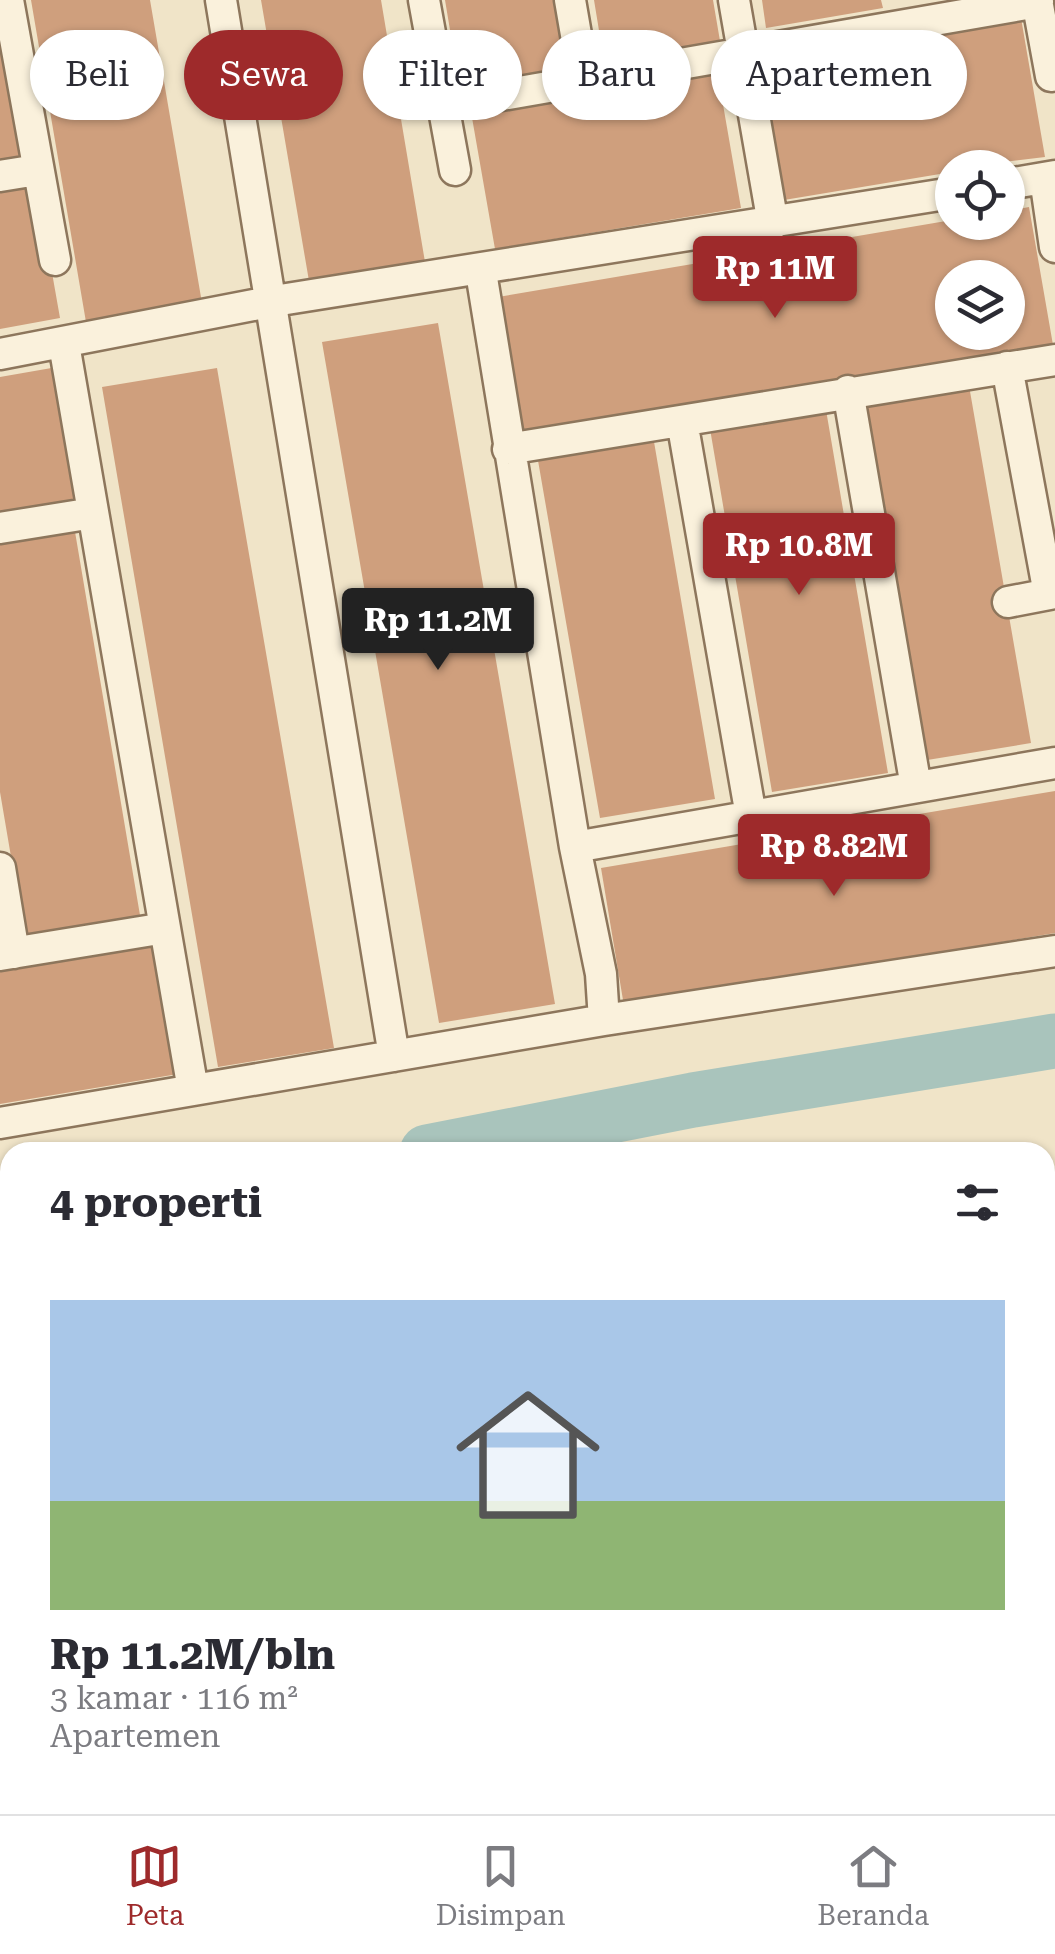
<!DOCTYPE html>
<html lang="id">
<head>
<meta charset="utf-8">
<style>
  body { margin:0; font-family:"Roboto Serif",serif; background:#f2f2f3; color:#2b2b33; height:100vh; display:flex; flex-direction:column; font-size:38px; white-space:nowrap }
  * { box-sizing:border-box; margin:0 }
  p { font-size:32px; color:#7c7c81 }
  .icon { flex:none; width:55px; height:55px; fill:none; stroke:currentColor; stroke-width:2; stroke-linecap:round; stroke-linejoin:round }
  .map { position:relative; flex:1; overflow:hidden }
  .panel { position:absolute; left:0px; top:1142px; width:1055px; height:672px; display:flex; flex-direction:column; background:#fff; border-radius:30px 30px 0 0; box-shadow:0 2px 8px #0004 }
  .panel>* { flex:none }
  .banner { position:absolute; left:30px; top:30px; width:995px; height:90px; display:flex; gap:20px }
  .tools { position:absolute; left:935px; top:150px; display:grid; gap:20px }
  .tools a { display:grid; place-items:center; width:90px; height:90px; border-radius:50%; background:#fff; box-shadow:0 2px 8px #0004; font-size:50px }
  .price { position:absolute; translate:-50% -85px; padding:0 22px; border-radius:10px; background:#9e2a2b; color:#fff; font-size:32px; line-height:65px; filter:drop-shadow(0 2px 5px #0008) }
  .price::after { content:''; position:absolute; left:50%; top:60px; width:30px; height:22px; margin-left:-15px; background:inherit; clip-path:polygon(0 0,100% 0,50% 100%) }
  .price.on { background:#222; color:#fff }
  ul { padding:0; list-style:none }
  li { display:grid; align-content:center; gap:20px; height:530px; padding:0 50px }
  li+li { border-top:2px solid #e1e1e2 }
  li span { display:grid; place-items:center; height:310px; border-radius:0px; color:#555 }
  li>.icon { margin-inline-start:auto }
  span .icon { width:180px; height:180px; fill:#fffc; stroke-width:1 }
  li b { font-size:42px }
  h2 { display:flex; justify-content:space-between; align-items:center; height:120px; padding:0 50px; font-size:42px }
  .chip { padding:0 35px; border-radius:45px; background:#fff; box-shadow:0 2px 8px #0004; font-size:35px; line-height:90px }
  .chip.on { background:#9e2a2b; color:#fff }
  .tab-bar { display:flex; justify-content:space-around; align-items:center; height:140px; border-top:2px solid #e1e1e2; background:#fff; font-size:28px; color:#7c7c81 }
  .tab-bar a { display:grid; justify-items:center; gap:5px }
  .tab-bar .on { color:#9e2a2b }
  .map>svg:first-child { display:block }
  .lines { fill:none; stroke-linecap:round; stroke-linejoin:round }
  .river { stroke:#a9c4bc; stroke-width:55 }
  .building { fill:#cf9f7d; fill-rule:evenodd }
  .lane-casing { stroke:#8d765c; stroke-width:20 }
  .street-casing { stroke:#8d765c; stroke-width:35 }
  .lane { stroke:#faf1dc; stroke-width:15 }
  .street { stroke:#faf1dc; stroke-width:30 }
</style>
</head>
<body>
<div class="map">
<svg width="1055" height="1814" viewBox="0 0 1055 1814">
  <rect width="100%" height="100%" fill="#f0e4c8"/>
  <g class="lines">
    <path class="river" d="M427,1152L693,1100L1055,1041
      M0,1222L10,1220"/>
  </g>
  <path class="building" d="M31,0H150L202,303L86,322Z
    M261,0H381L425,262L309,281Z
    M445,0H564L577,77L461,96Z
    M594,0H713L720,41L604,61Z
    M762,0H881L883,8L766,28Z
    M1021,18L1045,157L952,168V172L778,201L755,64Z
    M0,24L25,160L0,164Z
    M717,70L741,208L495,249L471,112Z
    M36,182L60,318L0,329V188Z
    M1029,207L1053,345L523,434L498,297L952,220L1008,222V211ZM952,278H1008V332H952Z
    M438,323L555,1004L439,1023L322,342Z
    M63,366L87,504L0,519V377Z
    M217,368L334,1048L218,1067L102,387Z
    M967,374L1031,743L915,762L852,393Z
    M825,404L888,773L772,792L709,423Z
    M652,430L715,799L600,818L536,449Z
    M73,520L142,927L26,945L0,792V532Z
    M1055,791V933L624,1006L601,868Z
    M154,936L178,1074L0,1104V962Z
    M64,1805H148L156,1814H55Z"/>
  <g class="lines">
    <defs>
      <path id="lane" d="M1045,1408L1055,1406
        M395,1805L404,1814"/>
      <path id="street" d="M8,0L55,260
        M221,0L394,1056
        M424,0L455,170
        M570,0L584,81
        M734,0L773,224
        M1037,0L1051,76
        M444,105L1038,2
        M0,176L37,170
        M1045,178L1055,247
        M1008,184L1055,176
        M481,272L575,847L601,974L604,1020
        M64,344L193,1090
        M0,354L274,301L952,193
        M1007,367L1049,594
        M848,391L916,787
        M682,421L751,816
        M508,449L1055,360
        M0,528L93,513
        M1008,602L1055,593
        M575,847L1055,763
        M0,868L14,953
        M0,955L165,928
        M0,1123L604,1020L1055,951
        M0,1621L10,1611
        M254,1805L263,1814"/>
    </defs>
    <use href="#lane" class="lane-casing"/>
    <use href="#street" class="street-casing"/>
    <use href="#lane" class="lane"/>
    <use href="#street" class="street"/>
  </g>
</svg>
<div class="tools">
<a><svg class="icon" aria-label="locate" viewBox="0 0 24 24"><circle cx="12" cy="12" r="6"/><path d="M12 2v4M12 18v4M2 12h4M18 12h4"/></svg></a>
<a><svg class="icon" aria-label="layers" viewBox="0 0 24 24"><path d="M12 4l9 5-9 5-9-5zM3 14l9 5 9-5"/></svg></a>
</div>
<b class="price" style="left:775px;top:321px">Rp 11M</b>
<b class="price" style="left:799px;top:598px">Rp 10.8M</b>
<b class="price on" style="left:438px;top:673px">Rp 11.2M</b>
<b class="price" style="left:834px;top:899px">Rp 8.82M</b>
<div class="banner">
<a class="chip">Beli</a>
<a class="chip on">Sewa</a>
<a class="chip">Filter</a>
<a class="chip">Baru</a>
<a class="chip">Apartemen</a>
</div>
<section class="panel">
<h2>4 properti<svg class="icon" aria-label="filters" viewBox="0 0 24 24"><path d="M4 7h16M4 17h16"/><circle cx="9" cy="7" r="2"/><circle cx="15" cy="17" r="2"/></svg></h2>
<ul>
<li><span style="background:linear-gradient(#a9c7e8 65%,#8fb573 0)"><svg class="icon" aria-label="home" viewBox="0 0 24 24"><path d="M3 11l9-7 9 7M6 9v11h12V9"/></svg></span><div><b>Rp 11.2M/bln</b><p>3 kamar · 116 m²</p><p>Apartemen</p></div></li>
</ul>
</section>
</div>
<nav class="tab-bar">
<a class="on"><svg class="icon" aria-label="map" viewBox="0 0 24 24"><path d="M3 6l6-2 6 2 6-2v14l-6 2-6-2-6 2zM9 4v14M15 6v14"/></svg>Peta</a>
<a><svg class="icon" aria-label="saved" viewBox="0 0 24 24"><path d="M7 4h10v16l-5-4-5 4z"/></svg>Disimpan</a>
<a><svg class="icon" aria-label="home" viewBox="0 0 24 24"><path d="M3 11l9-7 9 7M6 9v11h12V9"/></svg>Beranda</a>
</nav>
</body>
</html>
